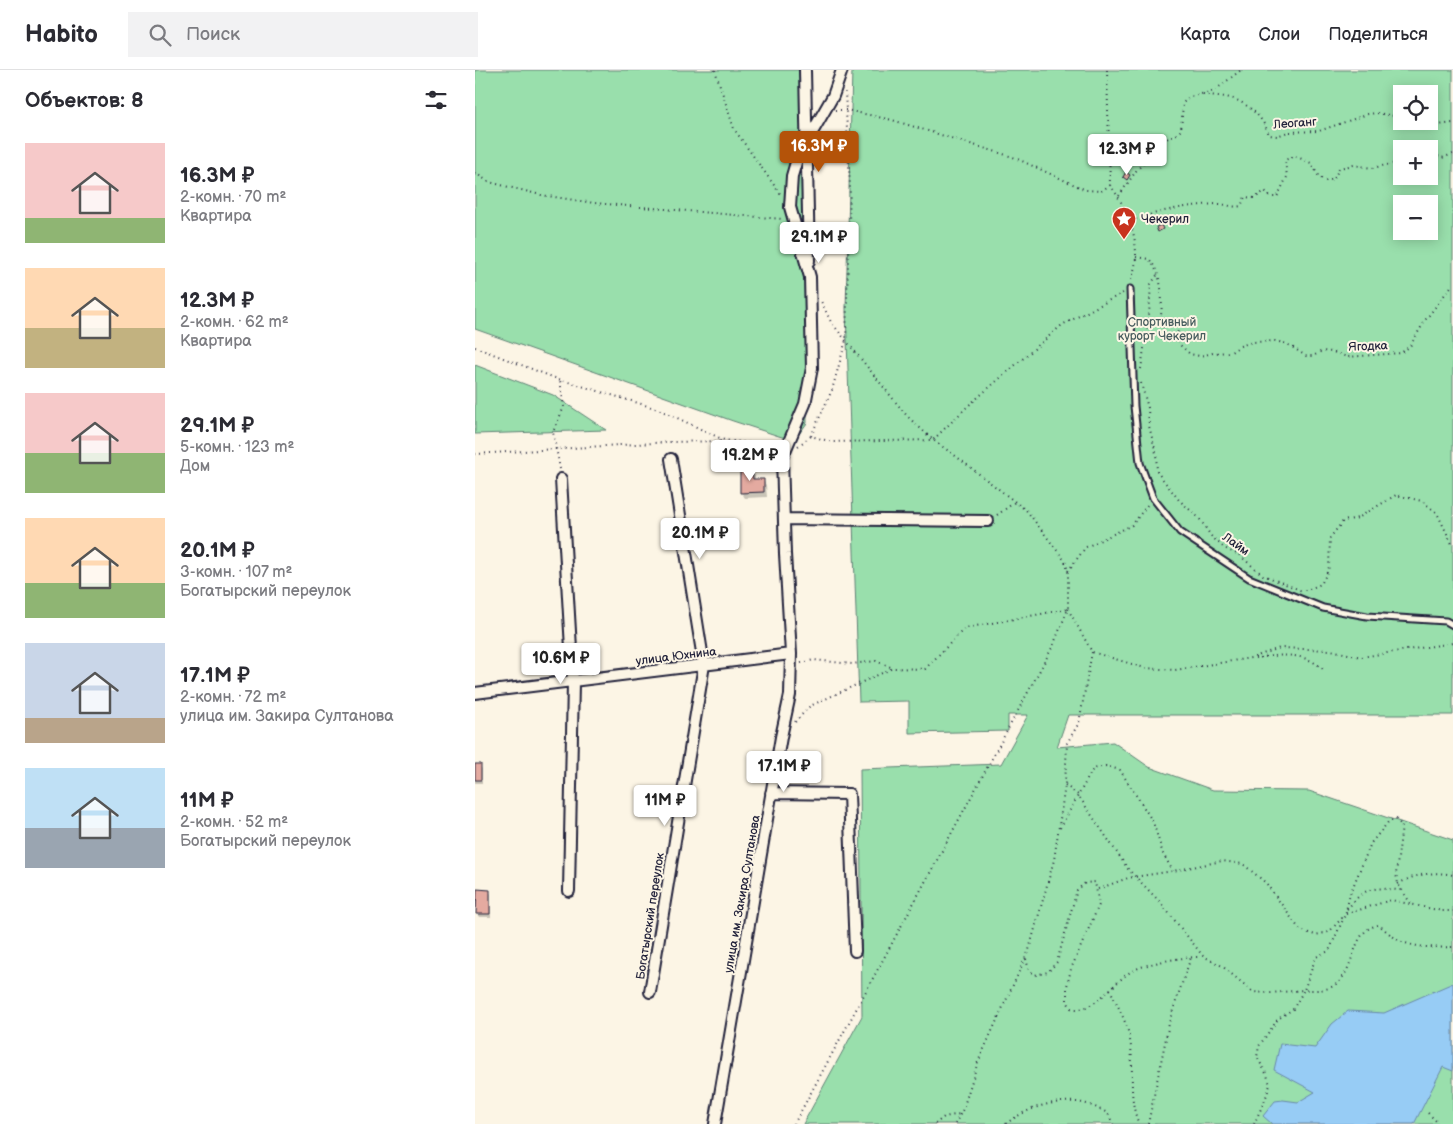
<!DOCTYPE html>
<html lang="ru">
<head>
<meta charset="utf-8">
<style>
  body { margin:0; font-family:"Balsamiq Sans",sans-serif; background:#f2f2f3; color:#2b2b33; height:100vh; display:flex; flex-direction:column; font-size:19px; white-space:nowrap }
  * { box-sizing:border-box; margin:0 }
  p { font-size:16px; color:#7c7c81 }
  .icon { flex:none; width:28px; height:28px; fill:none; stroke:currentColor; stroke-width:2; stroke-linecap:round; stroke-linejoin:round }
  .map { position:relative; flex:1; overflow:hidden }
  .details { display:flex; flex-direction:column; background:#fff; width:475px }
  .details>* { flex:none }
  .tools { position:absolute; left:918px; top:15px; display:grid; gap:10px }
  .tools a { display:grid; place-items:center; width:45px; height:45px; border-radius:0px; background:#fff; box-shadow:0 2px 12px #0003; font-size:25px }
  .price { position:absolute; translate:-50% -42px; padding:0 11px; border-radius:5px; background:#fff; color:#222; font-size:16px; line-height:32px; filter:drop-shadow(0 1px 2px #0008) }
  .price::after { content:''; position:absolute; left:50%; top:30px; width:15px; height:11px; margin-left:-8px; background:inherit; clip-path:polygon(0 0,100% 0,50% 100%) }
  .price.active { background:#b45309; color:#fff }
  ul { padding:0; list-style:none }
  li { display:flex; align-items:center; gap:15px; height:125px; padding:0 25px }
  li span { display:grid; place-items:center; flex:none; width:140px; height:100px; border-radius:0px; color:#555 }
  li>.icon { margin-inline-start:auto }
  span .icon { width:60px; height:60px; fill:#fffc; stroke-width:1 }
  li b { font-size:21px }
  h2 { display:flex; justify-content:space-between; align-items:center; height:60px; padding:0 25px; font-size:21px }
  header { display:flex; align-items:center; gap:30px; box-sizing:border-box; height:70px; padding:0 25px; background:#fff; border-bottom:1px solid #e1e1e2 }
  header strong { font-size:24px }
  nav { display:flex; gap:28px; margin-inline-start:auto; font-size:18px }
  .search { width:350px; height:45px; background:#f2f2f3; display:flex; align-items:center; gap:12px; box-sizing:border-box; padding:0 18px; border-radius:0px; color:#7c7c81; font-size:19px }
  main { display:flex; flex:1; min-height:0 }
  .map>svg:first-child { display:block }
  .green { fill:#99dfac; stroke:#5e8074; fill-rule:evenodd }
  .water { fill:#97ccf5; stroke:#6888ab }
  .shadow { fill:#0003 }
  .building { fill:#e4aaa0; stroke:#22223b }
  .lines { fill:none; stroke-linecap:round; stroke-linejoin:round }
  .lane-casing { stroke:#22223b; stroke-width:9 }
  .street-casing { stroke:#22223b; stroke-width:14 }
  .path { stroke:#22223b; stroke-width:2; stroke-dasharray:1 4; stroke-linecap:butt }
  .lane { stroke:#fcf5e5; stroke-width:5 }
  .street { stroke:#fcf5e5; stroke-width:10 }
  .labels { text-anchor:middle; stroke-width:4; stroke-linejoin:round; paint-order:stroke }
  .street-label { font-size:12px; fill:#22223b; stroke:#fcf5e5 }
  .poi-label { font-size:12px; fill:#22223b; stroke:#fcf5e5; text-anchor:start }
  .park-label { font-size:12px; fill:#465b5d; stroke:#fcf5e5 }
</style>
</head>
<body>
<header>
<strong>Habito</strong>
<div class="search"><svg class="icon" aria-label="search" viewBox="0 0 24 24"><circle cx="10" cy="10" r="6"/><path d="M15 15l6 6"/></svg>Поиск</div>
<nav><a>Карта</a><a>Слои</a><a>Поделиться</a></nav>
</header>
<main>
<section class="details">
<h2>Объектов: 8<svg class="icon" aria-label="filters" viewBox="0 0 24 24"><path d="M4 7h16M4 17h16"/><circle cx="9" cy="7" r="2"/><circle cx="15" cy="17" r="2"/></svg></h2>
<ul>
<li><span style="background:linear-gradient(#f6c9c9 75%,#8fb573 0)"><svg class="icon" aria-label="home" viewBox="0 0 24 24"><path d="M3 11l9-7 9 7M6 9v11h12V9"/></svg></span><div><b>16.3M ₽</b><p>2-комн. · 70 m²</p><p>Квартира</p></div></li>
<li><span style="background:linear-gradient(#ffd9b3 60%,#c2b280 0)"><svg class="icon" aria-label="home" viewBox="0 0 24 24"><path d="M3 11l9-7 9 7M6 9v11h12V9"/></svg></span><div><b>12.3M ₽</b><p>2-комн. · 62 m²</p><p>Квартира</p></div></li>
<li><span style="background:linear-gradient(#f6c9c9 60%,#8fb573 0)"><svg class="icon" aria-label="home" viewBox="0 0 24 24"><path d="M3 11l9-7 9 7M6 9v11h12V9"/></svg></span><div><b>29.1M ₽</b><p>5-комн. · 123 m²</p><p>Дом</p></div></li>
<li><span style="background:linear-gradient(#ffd9b3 65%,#8fb573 0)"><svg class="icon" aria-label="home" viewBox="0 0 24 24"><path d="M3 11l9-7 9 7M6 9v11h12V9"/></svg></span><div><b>20.1M ₽</b><p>3-комн. · 107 m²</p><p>Богатырский переулок</p></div></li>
<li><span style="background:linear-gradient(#c9d6e8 75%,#b9a48a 0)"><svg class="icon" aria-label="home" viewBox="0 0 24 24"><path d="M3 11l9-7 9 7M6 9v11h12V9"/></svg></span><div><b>17.1M ₽</b><p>2-комн. · 72 m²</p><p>улица им. Закира Султанова</p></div></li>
<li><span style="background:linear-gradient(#bfe0f5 60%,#9aa5b1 0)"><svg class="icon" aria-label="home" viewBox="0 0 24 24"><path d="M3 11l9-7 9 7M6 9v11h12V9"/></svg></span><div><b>11M ₽</b><p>2-комн. · 52 m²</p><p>Богатырский переулок</p></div></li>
</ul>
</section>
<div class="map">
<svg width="978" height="1054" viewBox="0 0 978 1054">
  <rect width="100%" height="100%" fill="#fcf5e5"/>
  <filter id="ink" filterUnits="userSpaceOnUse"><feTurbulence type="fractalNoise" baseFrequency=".02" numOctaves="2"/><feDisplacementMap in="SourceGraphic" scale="10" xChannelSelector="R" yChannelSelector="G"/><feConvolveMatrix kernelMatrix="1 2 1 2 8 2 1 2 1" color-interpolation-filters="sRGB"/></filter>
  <g filter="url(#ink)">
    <path class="green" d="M0,0H326L332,353L319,371L258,351L0,259Z
      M377,0H978V645H593L582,677L638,672L674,697L738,720L834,721L978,770V1054H328L387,946L385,699L526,694L553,645H533V661L434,663V631L384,632L371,239ZM926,24H954V51H926ZM926,79H954V106H926ZM926,134H954V161H926Z
      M0,295L78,325L131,360L0,364Z"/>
    <path class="water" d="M978,913V1001L968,997L939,1054H797L788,1046L800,1031L808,1030L823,1032L840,1022L799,1000L805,974L840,978L857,954L873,941L909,943Z"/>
    <path class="shadow" d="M277,400L280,406V410H288L291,415L292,427L270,428L266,422Z
      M0,695L5,696L7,699V713H0Z
      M14,821L16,824V847H4L2,844Z"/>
    <path class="building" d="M651,102L655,105L652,110L648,107Z
      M686,155L688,159L683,162L681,157Z
      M265,399H277L278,409H289V422L265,423Z
      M0,694H6V710H0Z
      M2,819L15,820V844H1Z"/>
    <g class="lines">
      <defs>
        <path id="lane" d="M655,219L659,336L665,393L678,428L705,462L774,508L848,538L892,546L971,551L978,555"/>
        <path id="street" d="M330,0L334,191
          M86,409L98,612L94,821
          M309,449L513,451
          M0,623L316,584
          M296,723L374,724L380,881
          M175,922L229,595L196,389
          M240,1054L306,667L315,625L316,584L310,484L307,388L330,334L337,298L335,207L315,137L317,106L324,82L331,73L358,26L367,0"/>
      </defs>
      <use href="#lane" class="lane-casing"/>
      <use href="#street" class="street-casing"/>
      <path class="path" d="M240,0L259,59L306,125
        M632,0L635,115C650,135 661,160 661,186C661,195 658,204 656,213
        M728,24C738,26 750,26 759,29C775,35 789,49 794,65L802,66L813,62L844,61L893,44L902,43L926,47
        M360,40H371L417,50L538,87L611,120L626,121L635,115
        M952,51L963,55L978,53
        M954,82L967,88L978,84
        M0,103L14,112L66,125L119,133L307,149
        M644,126L661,101L683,77L694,67L702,64L706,60L708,33L714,27L739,21L766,0
        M656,151C683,141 713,135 743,134C751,134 757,138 766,136L770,127L780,128L790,121L796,127H802L812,107L810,90L820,86L836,93L844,107L851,111L859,109L864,98L879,95L897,98L926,92
        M661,187L674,189C689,207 688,232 685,254L688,257L692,256L698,250H703L705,255L702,264L705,275L715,284L725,286L738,283L756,282L765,276L777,272L800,271L812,274L831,286H838L847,281L858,282L872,287L926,283L935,276L951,249L978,214
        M0,277L80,308L183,339L249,370L293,375L300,381
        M666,299L674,245L676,214L683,204
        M666,313L673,338L674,356L681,383L682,402L704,430L724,448L736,466L749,478L764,485L788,505L825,520H832L846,514L851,505L854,497L855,468L868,451L883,448L921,425L947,431L962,443L978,476
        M336,366L357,320L371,270L375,116L370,22
        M323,376L336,366L357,372L458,370L494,335L587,255L648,223
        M0,384L194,372L247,371
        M85,399L78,362L89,337L85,310
        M522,445L540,432
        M593,501L611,477L657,455L673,434
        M593,539L617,582L670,598L700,600L776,588L805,578L856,580L886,587L978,573
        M780,588C805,585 828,581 848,599
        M326,593L339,590L377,594L401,591L418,598
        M320,652L335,636L418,598L450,599L490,558L593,539
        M590,715L603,725L653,799L685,832L728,886L747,896L778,922L796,923L829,920L841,887L854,881L870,845L875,824L896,773L914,751L921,749L927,756L921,804L923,814L936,834
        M585,758L618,699L631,696L645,700L678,752L688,784L698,801
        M923,814C940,804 959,801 978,805
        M623,819L653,808L698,801L747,791L768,794L791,813L825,860L840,865L854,862L868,847
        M872,839C877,834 881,828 887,824C899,815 913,820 927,820
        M871,844L916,830L967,841H978
        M551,889L554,900L560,905L573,902L582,892L602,820L610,813L620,812L624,835L596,899L592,916V931L596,938C618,945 639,911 657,901C674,892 708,887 726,887
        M635,919C642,935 652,952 655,970C660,998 652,1027 664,1054
        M953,1043L964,1054
        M319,1054L578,576L593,539V501L590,491L552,441L482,387L458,370L432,346L356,252L345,229
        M460,1054L469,1047L485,1044
        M480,1054L488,1039L503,992L554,880L579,790L590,715L592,673L604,653L617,582
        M531,1054C554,1035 596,1024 622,1038C625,1040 630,1041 633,1044C635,1046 636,1051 638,1054
        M673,1054L695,949L716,887
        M779,1054L790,1030L795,1015L792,1005L782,987L784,976L803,949L818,939L829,920C839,920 851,921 860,915C882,900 875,859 904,855C910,860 917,866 923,870C939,878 961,878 978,877"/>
      <use href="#lane" class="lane"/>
      <use href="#street" class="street"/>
    </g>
  </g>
  <defs>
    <symbol id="sight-pin" viewBox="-11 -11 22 30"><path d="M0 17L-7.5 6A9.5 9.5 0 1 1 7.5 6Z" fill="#c8321e" stroke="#fcf5e5"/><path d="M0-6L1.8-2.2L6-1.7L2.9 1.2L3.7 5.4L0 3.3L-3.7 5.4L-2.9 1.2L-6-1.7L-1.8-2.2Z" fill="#fff"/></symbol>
  </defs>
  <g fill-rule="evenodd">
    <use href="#sight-pin" x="635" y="135" width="28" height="38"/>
  </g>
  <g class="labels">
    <g class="street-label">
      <text transform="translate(820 53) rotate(-4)" y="4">Леоганг</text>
      <text transform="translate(893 276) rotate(-2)" y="4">Ягодка</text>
      <text transform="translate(761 474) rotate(35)" y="4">Лайм</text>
      <text transform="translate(201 586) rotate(-7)" y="4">улица Юхнина</text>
      <text transform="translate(267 824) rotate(-80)" y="4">улица им. Закира Султанова</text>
      <text transform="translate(175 846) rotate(-81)" y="4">Богатырский переулок</text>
    </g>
    <g class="poi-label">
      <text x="666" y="153">Чекерил</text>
    </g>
    <g class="park-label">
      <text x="687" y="256">Спортивный<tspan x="687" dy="14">курорт Чекерил</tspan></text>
    </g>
  </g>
</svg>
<div class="tools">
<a><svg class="icon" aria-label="locate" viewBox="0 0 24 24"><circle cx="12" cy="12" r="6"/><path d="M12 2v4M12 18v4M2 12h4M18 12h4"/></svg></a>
<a>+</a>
<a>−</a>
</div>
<b class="price active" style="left:344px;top:103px">16.3M ₽</b>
<b class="price" style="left:652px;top:106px">12.3M ₽</b>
<b class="price" style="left:344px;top:194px">29.1M ₽</b>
<b class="price" style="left:275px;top:412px">19.2M ₽</b>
<b class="price" style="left:225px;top:490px">20.1M ₽</b>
<b class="price" style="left:86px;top:615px">10.6M ₽</b>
<b class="price" style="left:309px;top:723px">17.1M ₽</b>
<b class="price" style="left:190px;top:757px">11M ₽</b>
</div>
</main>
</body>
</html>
